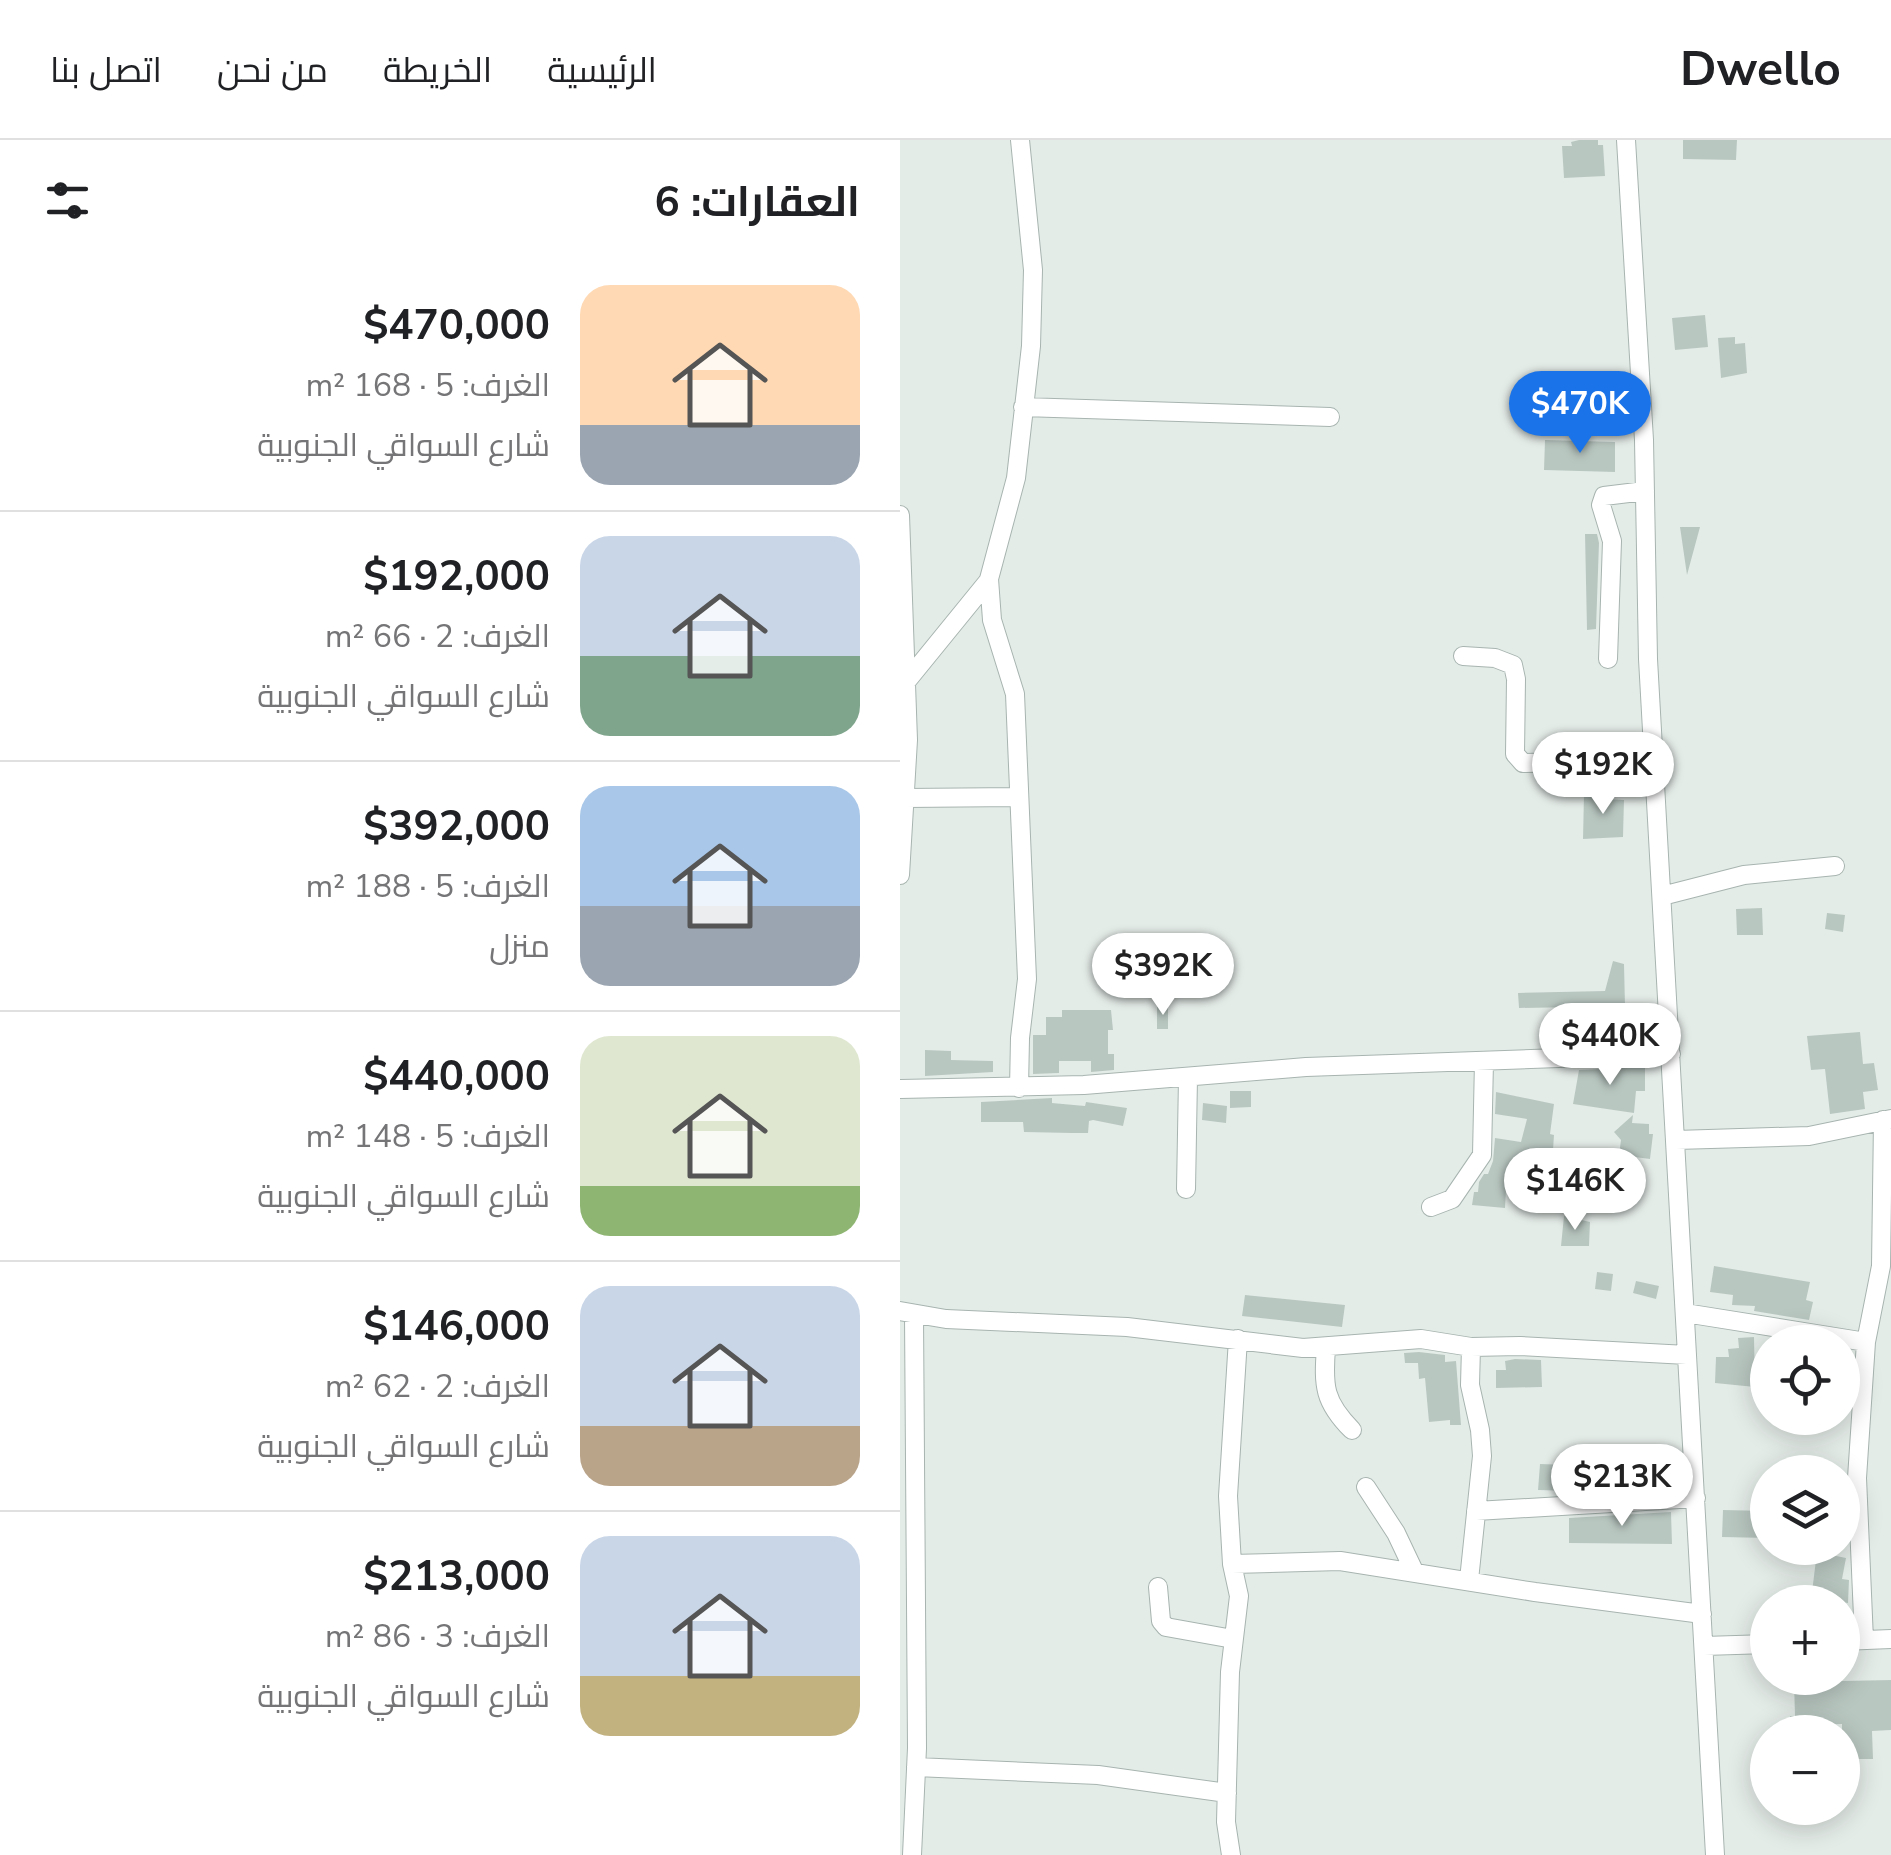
<!DOCTYPE html>
<html lang="ar">
<head>
<meta charset="utf-8">
<style>
  body { margin:0; font-family:"Nunito Sans",Cairo,sans-serif; background:#f2f2f2; color:#202124; direction:rtl; height:100vh; display:flex; flex-direction:column; font-size:38px; white-space:nowrap }
  * { box-sizing:border-box; margin:0 }
  p { font-size:32px; color:#757577 }
  .icon { flex:none; width:55px; height:55px; fill:none; stroke:currentColor; stroke-width:2; stroke-linecap:round; stroke-linejoin:round }
  .map { position:relative; flex:1; overflow:hidden; direction:ltr }
  .drawer { display:flex; flex-direction:column; background:#fff; width:900px }
  .drawer>* { flex:none }
  .controls { position:absolute; left:850px; top:1185px; display:grid; gap:20px }
  .controls a { display:grid; place-items:center; width:110px; height:110px; border-radius:50%; background:#fff; box-shadow:0 5px 25px #0003; font-size:50px }
  .price { position:absolute; translate:-50% -85px; padding:0 22px; border-radius:35px; background:#fff; color:#222; font-size:32px; line-height:65px; filter:drop-shadow(0 2px 5px #0008) }
  .price::after { content:''; position:absolute; left:50%; top:60px; width:30px; height:22px; margin-left:-15px; background:inherit; clip-path:polygon(0 0,100% 0,50% 100%) }
  .price.selected { background:#1a73e8; color:#fff }
  ul { padding:0; list-style:none }
  li { display:flex; align-items:center; gap:30px; height:250px; padding:0 40px }
  li+li { border-top:2px solid #e0e0e0 }
  li span { display:grid; place-items:center; flex:none; width:280px; height:200px; border-radius:30px; color:#555 }
  li>.icon { margin-inline-start:auto }
  span .icon { width:120px; height:120px; fill:#fffc; stroke-width:1 }
  li b { font-size:42px }
  h2 { display:flex; justify-content:space-between; align-items:center; height:120px; padding:0 40px; font-size:42px }
  header { display:flex; align-items:center; gap:60px; box-sizing:border-box; height:140px; padding:0 50px; background:#fff; border-bottom:2px solid #e0e0e0 }
  header strong { font-size:48px }
  nav { display:flex; gap:55px; margin-inline-start:auto; font-size:35px }
  main { display:flex; flex:1; min-height:0 }
  .map>svg:first-child { display:block }
  .building { fill:#b9c7c1 }
  .lines { fill:none; stroke-linecap:round; stroke-linejoin:round }
  .minor-casing { stroke:#a7b4af; stroke-width:20 }
  .minor { stroke:#fff; stroke-width:18 }
</style>
</head>
<body>
<header>
<strong>Dwello</strong>
<nav><a>الرئيسية</a><a>الخريطة</a><a>من نحن</a><a>اتصل بنا</a></nav>
</header>
<main>
<div class="map">
<svg width="991" height="1715" viewBox="0 0 991 1715">
  <rect width="100%" height="100%" fill="#e4ece8"/>
  <path class="building" d="M679,0H698V5H703L705,36L664,38L662,6H672L671,2Z
    M783,0H837L836,20L783,19Z
    M805,175L808,207L775,210L772,178Z
    M835,197V204L845,203L847,233L821,238L818,198Z
    M645,300L715,302V332L644,330Z
    M780,387H800L787,435Z
    M685,394H697L699,403L696,489L687,490Z
    M702,653L703,659L724,660L723,697L683,699L684,654Z
    M862,768L863,795H837L836,769Z
    M927,773L945,775L943,792L925,789Z
    M713,821L724,824L725,866L619,868L618,853L705,851Z
    M257,867H268V889H257Z
    M162,870H211L213,890H208V914H214V930L191,932V921H159V933L133,934V895H146V877H162Z
    M960,892L963,924L974,923L978,950L963,952L965,969L930,974L925,929L911,930L907,896Z
    M25,910L51,911V920L93,921V932L25,936Z
    M745,927V951H736L734,973L673,964L679,930Z
    M330,951H351V967L330,968Z
    M596,952L654,964L650,994L654,995L652,1025L627,1024L625,1032L607,1030L605,1068L572,1065L574,1052H578L579,1042L584,1034H588L593,1021L595,998L621,1002L627,979L595,974Z
    M152,958V963L185,966L186,962L227,968L223,986L193,980L189,981L188,993H171L124,992L123,982H81V962Z
    M303,963L327,966L326,983L302,980Z
    M733,975L732,983L749,984V994H753L750,1019L719,1015L721,1000L714,992Z
    M664,1076L690,1082L689,1106H661Z
    M814,1126L910,1142L906,1160L913,1162L909,1180L854,1171L855,1166L832,1165L833,1155L810,1152Z
    M697,1132L713,1134L711,1151L695,1149Z
    M736,1141L759,1146L756,1159L733,1153Z
    M345,1155L445,1165L442,1187L342,1176Z
    M854,1197L855,1247L815,1243L816,1217H829L828,1209L839,1208L838,1198Z
    M519,1212L545,1215V1222L556,1221L561,1285H550V1280L529,1282L525,1238L519,1239L518,1223H505L504,1213Z
    M615,1219L641,1220L642,1247L596,1248V1230H606L605,1221Z
    M640,1324L671,1325L670,1351L638,1350Z
    M823,1370L868,1371V1398L822,1397Z
    M771,1372L772,1404L669,1403V1378Z
    M917,1412L946,1418L942,1439L949,1440L948,1463L929,1460L930,1454L912,1452Z
    M991,1540V1590L972,1591L973,1619H942V1584L902,1585L903,1592H890V1576H895L894,1542Z"/>
  <g class="lines">
    <defs>
      <path id="minor" d="M726,0L744,300L748,519L815,1715
        M123,267L430,277
        M0,375L8,600L0,735
        M563,516L595,518L613,525L616,539L615,614L623,623L754,620
        M708,519L712,401L701,365L704,356L745,351
        M6,542L89,440
        M5,658L118,657
        M762,756L844,735L935,726
        M119,948L120,898L127,839L115,554L92,480L89,439L116,338L131,206L133,130L120,0
        M0,949L184,945L406,927L771,914
        M776,1000L909,996L991,979
        M286,1049L288,938
        M531,1067L552,1059L582,1015L584,921
        M0,1171L46,1179L227,1187L403,1208L521,1199L571,1207L620,1206L787,1215
        M785,1173L966,1202
        M426,1208C423,1246 424,1262 452,1290
        M466,1347L496,1393L514,1431
        M576,1371L796,1358
        M332,1424L440,1421L635,1452L802,1474
        M569,1440L582,1316L580,1290L570,1245L571,1207
        M258,1447L261,1481L266,1487L333,1499
        M964,1500L957,1338L966,1202L981,1126L983,980
        M942,1501L991,1499
        M804,1506L868,1504
        M16,1627L198,1635L327,1653
        M12,1715L17,1608L14,1175
        M331,1715L326,1682L330,1532L339,1456L332,1424L328,1356L338,1199"/>
    </defs>
    <use href="#minor" class="minor-casing"/>
    <use href="#minor" class="minor"/>
  </g>
</svg>
<div class="controls">
<a><svg class="icon" aria-label="locate" viewBox="0 0 24 24"><circle cx="12" cy="12" r="6"/><path d="M12 2v4M12 18v4M2 12h4M18 12h4"/></svg></a>
<a><svg class="icon" aria-label="layers" viewBox="0 0 24 24"><path d="M12 4l9 5-9 5-9-5zM3 14l9 5 9-5"/></svg></a>
<a>+</a>
<a>−</a>
</div>
<b class="price selected" style="left:680px;top:316px">$470K</b>
<b class="price" style="left:703px;top:677px">$192K</b>
<b class="price" style="left:263px;top:878px">$392K</b>
<b class="price" style="left:710px;top:948px">$440K</b>
<b class="price" style="left:675px;top:1093px">$146K</b>
<b class="price" style="left:722px;top:1389px">$213K</b>
</div>
<section class="drawer">
<h2>العقارات: 6<svg class="icon" aria-label="filters" viewBox="0 0 24 24"><path d="M4 7h16M4 17h16"/><circle cx="9" cy="7" r="2"/><circle cx="15" cy="17" r="2"/></svg></h2>
<ul>
<li><span style="background:linear-gradient(#ffd9b3 70%,#9aa5b1 0)"><svg class="icon" aria-label="home" viewBox="0 0 24 24"><path d="M3 11l9-7 9 7M6 9v11h12V9"/></svg></span><div><b>$470,000</b><p>الغرف: 5 · 168 m²</p><p>شارع السواقي الجنوبية</p></div></li>
<li><span style="background:linear-gradient(#c9d6e8 60%,#7fa58c 0)"><svg class="icon" aria-label="home" viewBox="0 0 24 24"><path d="M3 11l9-7 9 7M6 9v11h12V9"/></svg></span><div><b>$192,000</b><p>الغرف: 2 · 66 m²</p><p>شارع السواقي الجنوبية</p></div></li>
<li><span style="background:linear-gradient(#a9c7e8 60%,#9aa5b1 0)"><svg class="icon" aria-label="home" viewBox="0 0 24 24"><path d="M3 11l9-7 9 7M6 9v11h12V9"/></svg></span><div><b>$392,000</b><p>الغرف: 5 · 188 m²</p><p>منزل</p></div></li>
<li><span style="background:linear-gradient(#dfe7d0 75%,#8fb573 0)"><svg class="icon" aria-label="home" viewBox="0 0 24 24"><path d="M3 11l9-7 9 7M6 9v11h12V9"/></svg></span><div><b>$440,000</b><p>الغرف: 5 · 148 m²</p><p>شارع السواقي الجنوبية</p></div></li>
<li><span style="background:linear-gradient(#c9d6e8 70%,#b9a48a 0)"><svg class="icon" aria-label="home" viewBox="0 0 24 24"><path d="M3 11l9-7 9 7M6 9v11h12V9"/></svg></span><div><b>$146,000</b><p>الغرف: 2 · 62 m²</p><p>شارع السواقي الجنوبية</p></div></li>
<li><span style="background:linear-gradient(#c9d6e8 70%,#c2b280 0)"><svg class="icon" aria-label="home" viewBox="0 0 24 24"><path d="M3 11l9-7 9 7M6 9v11h12V9"/></svg></span><div><b>$213,000</b><p>الغرف: 3 · 86 m²</p><p>شارع السواقي الجنوبية</p></div></li>
</ul>
</section>
</main>
</body>
</html>
